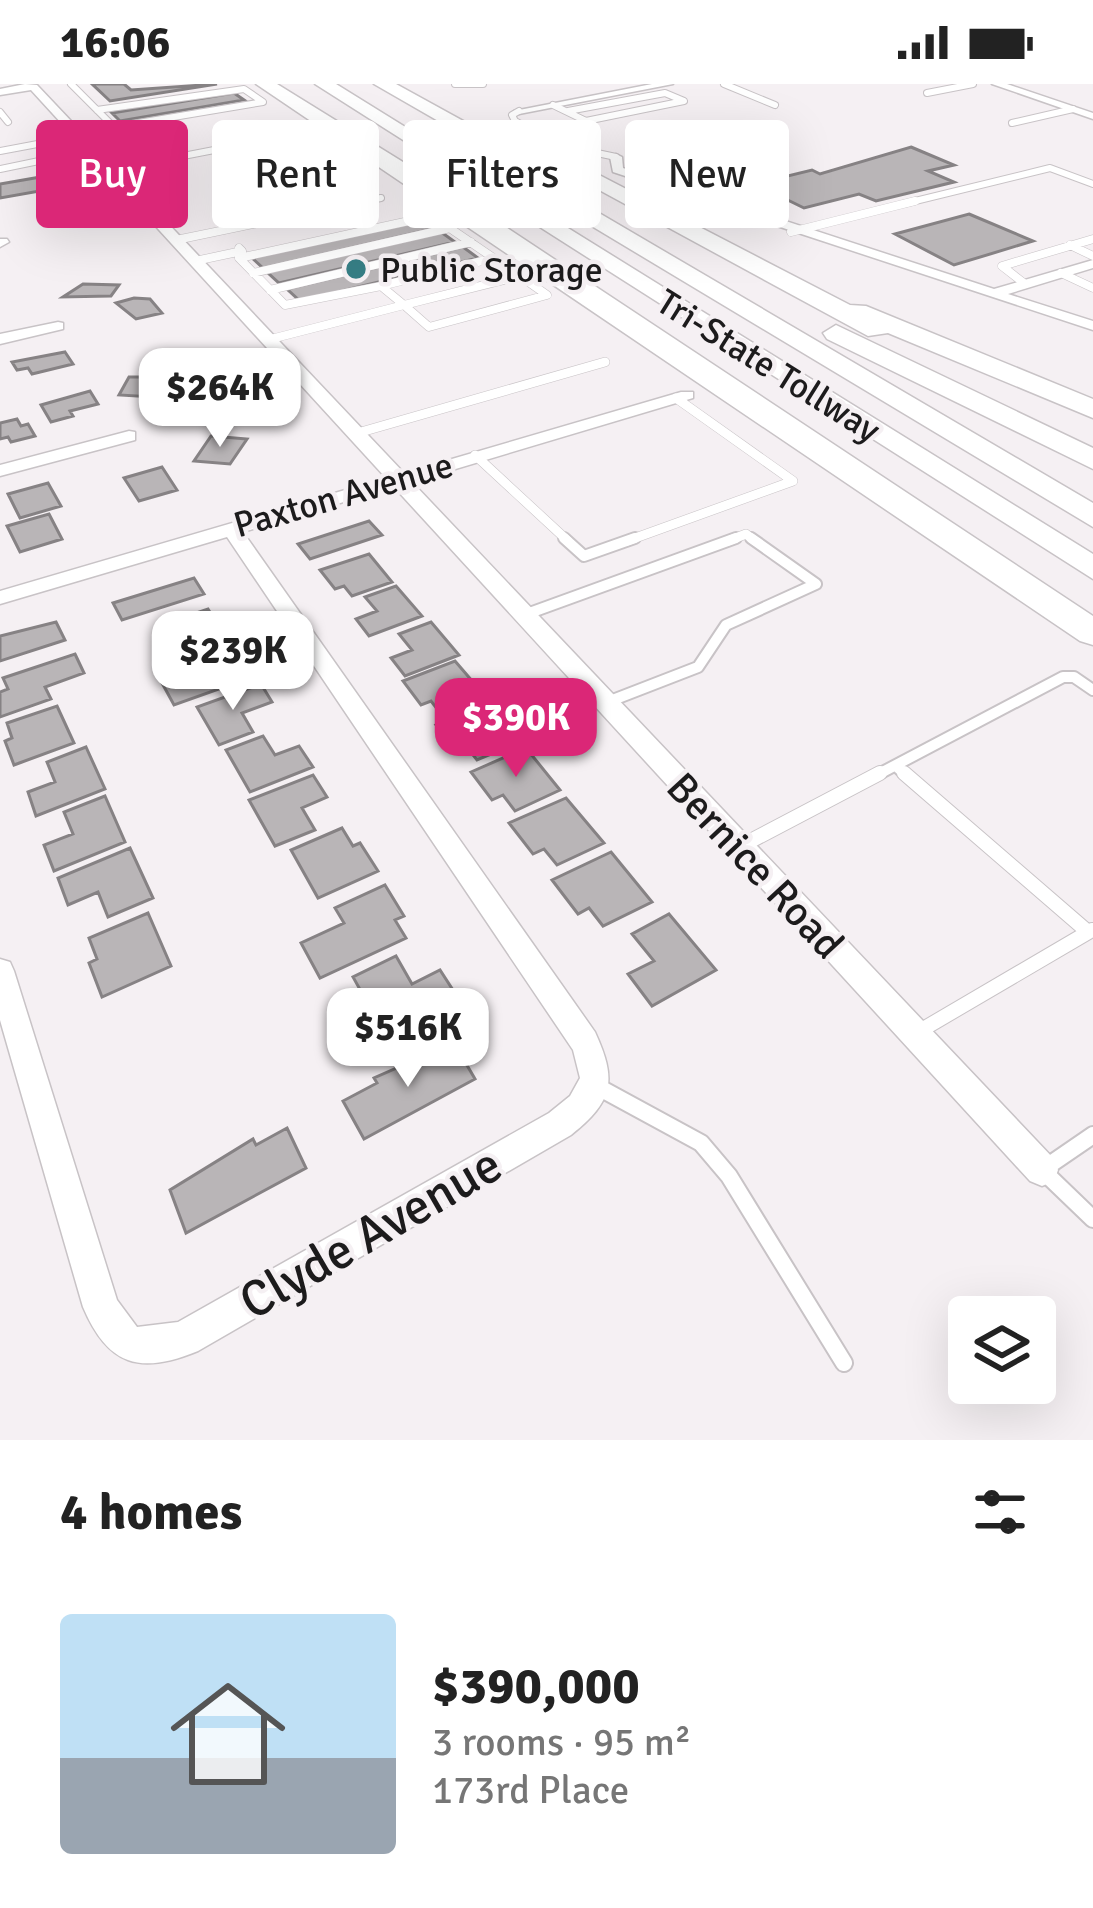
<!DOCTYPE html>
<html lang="en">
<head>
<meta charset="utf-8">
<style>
  body { margin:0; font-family:Signika,sans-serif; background:#f6f6f6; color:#222; height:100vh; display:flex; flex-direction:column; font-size:45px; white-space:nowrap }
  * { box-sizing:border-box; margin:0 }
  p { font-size:39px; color:#767676 }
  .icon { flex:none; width:66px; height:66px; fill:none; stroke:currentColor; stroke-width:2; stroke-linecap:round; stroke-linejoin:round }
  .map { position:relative; height:1356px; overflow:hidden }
  .details { display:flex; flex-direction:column; background:#fff; flex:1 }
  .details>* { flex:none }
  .top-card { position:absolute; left:36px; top:36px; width:1023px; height:108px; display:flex; gap:24px }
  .fabs { position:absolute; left:948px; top:1212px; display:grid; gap:24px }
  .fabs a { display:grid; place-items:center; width:108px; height:108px; border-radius:12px; background:#fff; box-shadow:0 12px 48px #0002; font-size:60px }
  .price { position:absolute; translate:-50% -102px; padding:0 27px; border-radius:24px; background:#fff; color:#222; font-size:39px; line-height:78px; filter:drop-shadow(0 3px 6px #0008) }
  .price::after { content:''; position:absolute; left:50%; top:72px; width:36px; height:27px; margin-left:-18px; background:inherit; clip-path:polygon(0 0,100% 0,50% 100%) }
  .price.on { background:#db2777; color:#fff }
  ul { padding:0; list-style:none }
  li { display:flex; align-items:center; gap:36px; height:300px; padding:0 60px }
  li+li { border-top:3px solid #e0e0e0 }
  li span { display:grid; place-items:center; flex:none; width:336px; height:240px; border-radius:12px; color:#555 }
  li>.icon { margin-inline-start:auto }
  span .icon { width:144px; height:144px; fill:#fffc; stroke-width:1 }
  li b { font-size:51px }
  h2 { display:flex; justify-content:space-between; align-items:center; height:144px; padding:0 60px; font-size:51px }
  .pill { padding:0 42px; border-radius:12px; background:#fff; box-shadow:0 12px 48px #0002; font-size:42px; line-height:108px }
  .pill.on { background:#db2777; color:#fff }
  .status { display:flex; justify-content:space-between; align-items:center; height:84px; padding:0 60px; background:#fff; direction:ltr }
  .status svg { height:33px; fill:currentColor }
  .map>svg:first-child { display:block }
  .building { fill:#b9b5b7; stroke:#868284; stroke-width:3 }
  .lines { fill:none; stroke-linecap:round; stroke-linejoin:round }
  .service-far5-casing { stroke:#c8c3c6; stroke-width:8 }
  .service-far4-casing { stroke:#c8c3c6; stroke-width:9 }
  .service-far3-casing { stroke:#c8c3c6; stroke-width:10 }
  .service-far2-casing { stroke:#c8c3c6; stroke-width:14 }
  .service-far1-casing { stroke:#c8c3c6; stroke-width:16 }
  .service-casing { stroke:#c8c3c6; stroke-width:20 }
  .minor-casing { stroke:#c8c3c6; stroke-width:3 }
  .motorway-casing { stroke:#c8c3c6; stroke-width:3 }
  .service-far5 { stroke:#fff; stroke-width:6 }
  .service-far4 { stroke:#fff; stroke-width:8 }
  .service-far3 { stroke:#fff; stroke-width:9 }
  .service-far2 { stroke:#fff; stroke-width:10 }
  .service-far1 { stroke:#fff; stroke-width:14 }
  .service { stroke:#fff; stroke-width:16 }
  .minor { fill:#fff; fill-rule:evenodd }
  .motorway { fill:#fff; fill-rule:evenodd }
  .poi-dot { fill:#367e85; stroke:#f5f0f3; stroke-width:4.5 }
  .labels { text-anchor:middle; stroke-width:9; stroke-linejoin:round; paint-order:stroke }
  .far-poi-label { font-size:36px; fill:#1c1b1c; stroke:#f5f0f3; text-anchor:start }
  .far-street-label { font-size:36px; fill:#1c1b1c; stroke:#f5f0f3 }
  .street-label { font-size:42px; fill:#1c1b1c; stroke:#f5f0f3 }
  .near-street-label { font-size:51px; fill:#1c1b1c; stroke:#f5f0f3 }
</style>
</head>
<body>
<div class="status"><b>16:06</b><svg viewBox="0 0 49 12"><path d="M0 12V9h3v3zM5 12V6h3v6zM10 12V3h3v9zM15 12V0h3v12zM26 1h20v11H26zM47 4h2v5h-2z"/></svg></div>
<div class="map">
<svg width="1093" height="1356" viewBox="0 0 1093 1356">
  <rect width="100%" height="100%" fill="#f5f0f3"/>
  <path class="building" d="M92,0H124L131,6L217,0L110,17Z
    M234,9L244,16L120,37L112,29Z
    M738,48L774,54L782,67L739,76L699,62L704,53Z
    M911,63L954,81L928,87L954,98L876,117L859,110L804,124L755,100L812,86L820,90Z
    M58,90L68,102L0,114V100Z
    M969,130L1033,157L954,181L895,150Z
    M422,135L436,144L263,184L251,173Z
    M441,148L455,158L279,199L267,188Z
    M463,163L478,174L300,217L287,205Z
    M83,200L119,201L111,212L63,213Z
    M134,214L150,215L162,229L136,235L116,219Z
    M65,268L73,280L32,290L28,284L17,286L12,278Z
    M129,293H171L165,305H174L170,314L119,311Z
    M224,306L238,323L223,327L230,335L208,341L195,314Z
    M90,307L98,320L70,327L73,332L51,338L41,321Z
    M17,335L21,342L28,340L35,352L11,358L8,353L0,355V339Z
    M211,352L247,355L230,380L194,377Z
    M162,383L177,406L139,417L124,394Z
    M48,399L61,422L20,434L8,410Z
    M49,430L62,455L20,468L7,442Z
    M369,437L382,451L310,475L298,460Z
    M369,470L392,498L352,512L344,502L335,505L320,486Z
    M194,494L204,510L122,536L113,519Z
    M396,502L422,532L369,552L356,535L377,527L365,513Z
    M208,525L227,555L182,571L163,540Z
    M56,538L65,556L0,577V552Z
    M431,538L459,571L405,592L391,574L412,566L399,550Z
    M235,561L247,581L240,584L247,595L174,621L162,599L198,586L192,576Z
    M75,570L84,589L45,603L51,615L0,633V608L8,605L3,594Z
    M455,577L485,612L441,630L431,617L421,621L403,597Z
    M261,600L272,618L242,629L253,648L219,661L197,623Z
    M490,619L522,657L477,676L466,662L456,667L436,641Z
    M57,622L74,659L14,681L5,657L12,654L7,639Z
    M263,652L275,671L299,662L313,683L250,708L226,666Z
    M86,663L105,705L36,732L28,708L55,698L47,678Z
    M526,664L560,706L515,727L503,711L492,716L471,688Z
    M313,691L327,713L302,724L315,746L275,762L249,716Z
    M105,712L125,758L54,787L44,761L73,750L64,728Z
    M566,714L604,759L557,781L544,765L533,770L509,739Z
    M342,744L353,762L360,759L378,787L318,814L291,766Z
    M130,764L153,814L108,833L98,808L68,821L58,794Z
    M611,768L652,818L603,842L589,824L578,830L552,796Z
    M385,801L404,832L395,836L406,854L320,894L301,859L344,839L335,824Z
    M148,829L171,882L102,913L89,879L97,875L89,854Z
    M669,830L716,886L652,922L628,890L654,877L632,850Z
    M396,872L412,900L440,886L460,917L387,954L353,893Z
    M454,959L475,995L364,1055L343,1017L377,999L374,994Z
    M287,1044L306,1084L186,1149L170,1106L253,1055L256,1061Z"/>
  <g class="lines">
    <defs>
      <path id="service-far5" d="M71,0L114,43L263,18L244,5L97,26
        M455,0H483
        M724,0L775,21
        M927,9L973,0
        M553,21L586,37L684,17L665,9L568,27
        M519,27L512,31L515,37L559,61L616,73
        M0,28L8,38
        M1012,39L1073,25
        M0,67L80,52
        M50,73L62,88
        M0,85L92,66
        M111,86L286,52
        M350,120L381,114
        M903,120L1050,84L1093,100"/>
      <path id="service-far4" d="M791,148L915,117
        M176,156L365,117
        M1070,161L1093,172
        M195,177L242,167L239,164
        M253,189L450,144
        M1061,189L1093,204
        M1025,200L1002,182L1093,155
        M381,202L494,174
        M270,206L471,158
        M404,221L429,243L547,211L520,192
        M404,221L381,202L285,221L239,174L432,132L520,192
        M404,221L520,192
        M267,256L404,221"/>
      <path id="service-far3" d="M354,350L605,278
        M475,371L568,457
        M627,457L793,397L676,314
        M728,457L746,450L755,457"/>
      <path id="service-far2" d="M564,454L584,472L635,454
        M524,531L736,454
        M605,619L698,583L726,541L816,500L751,454
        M897,683L907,692
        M875,692L1063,593H1074L1093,606"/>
      <path id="service-far1" d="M904,689L1088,848
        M741,762L880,689
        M918,948L1092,846"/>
      <path id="service" d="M598,1003L701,1059L729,1092L844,1279
        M1093,1051L1042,1086L1093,1135"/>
      <path id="minor" d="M25,0L37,1L404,389L681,308H693V314L412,398L1054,1075L1058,1086L1054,1097L1042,1102L1030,1097L394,403L243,448L595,948C617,996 614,1017 571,1051L198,1267C140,1291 108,1282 83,1223L0,936V875L10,878L14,887L117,1216L137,1243L178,1238L549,1029L570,1012L580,994L573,966L227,453L0,520V507L386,394L31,6L0,11V5Z
        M652,0H673L519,30L514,27Z
        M992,0H1007L1093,29V35Z
        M616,70L622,73L623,84L994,205L1093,176V184L1008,210L1093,237V246L613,88L610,73Z
        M0,155H7L9,158L0,163Z
        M58,238L63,239V245L0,260V250Z
        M129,347L135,348V356L0,392V381Z"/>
      <path id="motorway" d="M256,0H277L474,122L1093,532V561L1080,557Z
        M315,0H336L1093,470V495Z
        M374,0H396L578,100V108L565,109L1093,419V443L530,105V97L541,96Z
        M551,66L850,221L866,222L1093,315V334L888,249L868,252L544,76L541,72Z
        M836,241L1093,364V385L827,255L823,249Z"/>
    </defs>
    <use href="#service-far5" class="service-far5-casing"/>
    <use href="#service-far4" class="service-far4-casing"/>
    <use href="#service-far3" class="service-far3-casing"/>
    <use href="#service-far2" class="service-far2-casing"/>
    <use href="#service-far1" class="service-far1-casing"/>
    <use href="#service" class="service-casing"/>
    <use href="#minor" class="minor-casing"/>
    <use href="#motorway" class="motorway-casing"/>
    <use href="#service-far5" class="service-far5"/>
    <use href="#service-far4" class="service-far4"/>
    <use href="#service-far3" class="service-far3"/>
    <use href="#service-far2" class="service-far2"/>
    <use href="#service-far1" class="service-far1"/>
    <use href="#service" class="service"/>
    <use href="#minor" class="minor"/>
    <use href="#motorway" class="motorway"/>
  </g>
  <circle class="poi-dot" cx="356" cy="185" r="12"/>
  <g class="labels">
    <g class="far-poi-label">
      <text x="380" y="198">Public Storage</text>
    </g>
    <g class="far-street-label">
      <text transform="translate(769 281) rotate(32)" y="13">Tri-State Tollway</text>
      <text transform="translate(343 410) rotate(-16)" y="13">Paxton Avenue</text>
    </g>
    <g class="street-label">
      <text transform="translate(756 781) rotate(47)" y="15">Bernice Road</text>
    </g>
    <g class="near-street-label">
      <text transform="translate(370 1148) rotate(-30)" y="18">Clyde Avenue</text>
    </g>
  </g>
</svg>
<div class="fabs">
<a><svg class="icon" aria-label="layers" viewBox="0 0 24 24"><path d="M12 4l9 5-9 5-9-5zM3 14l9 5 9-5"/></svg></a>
</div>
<b class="price" style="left:220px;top:366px">$264K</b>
<b class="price" style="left:233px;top:629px">$239K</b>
<b class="price on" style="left:516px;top:696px">$390K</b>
<b class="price" style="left:408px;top:1006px">$516K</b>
<div class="top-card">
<a class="pill on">Buy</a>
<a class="pill">Rent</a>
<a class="pill">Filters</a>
<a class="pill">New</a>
</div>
</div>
<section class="details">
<h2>4 homes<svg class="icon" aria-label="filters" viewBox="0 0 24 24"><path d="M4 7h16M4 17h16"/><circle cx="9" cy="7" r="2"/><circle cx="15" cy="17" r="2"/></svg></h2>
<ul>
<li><span style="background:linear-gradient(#bfe0f5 60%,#9aa5b1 0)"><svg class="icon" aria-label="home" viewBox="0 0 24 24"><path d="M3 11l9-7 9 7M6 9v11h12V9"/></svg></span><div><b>$390,000</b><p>3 rooms · 95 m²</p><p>173rd Place</p></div></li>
</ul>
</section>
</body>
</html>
